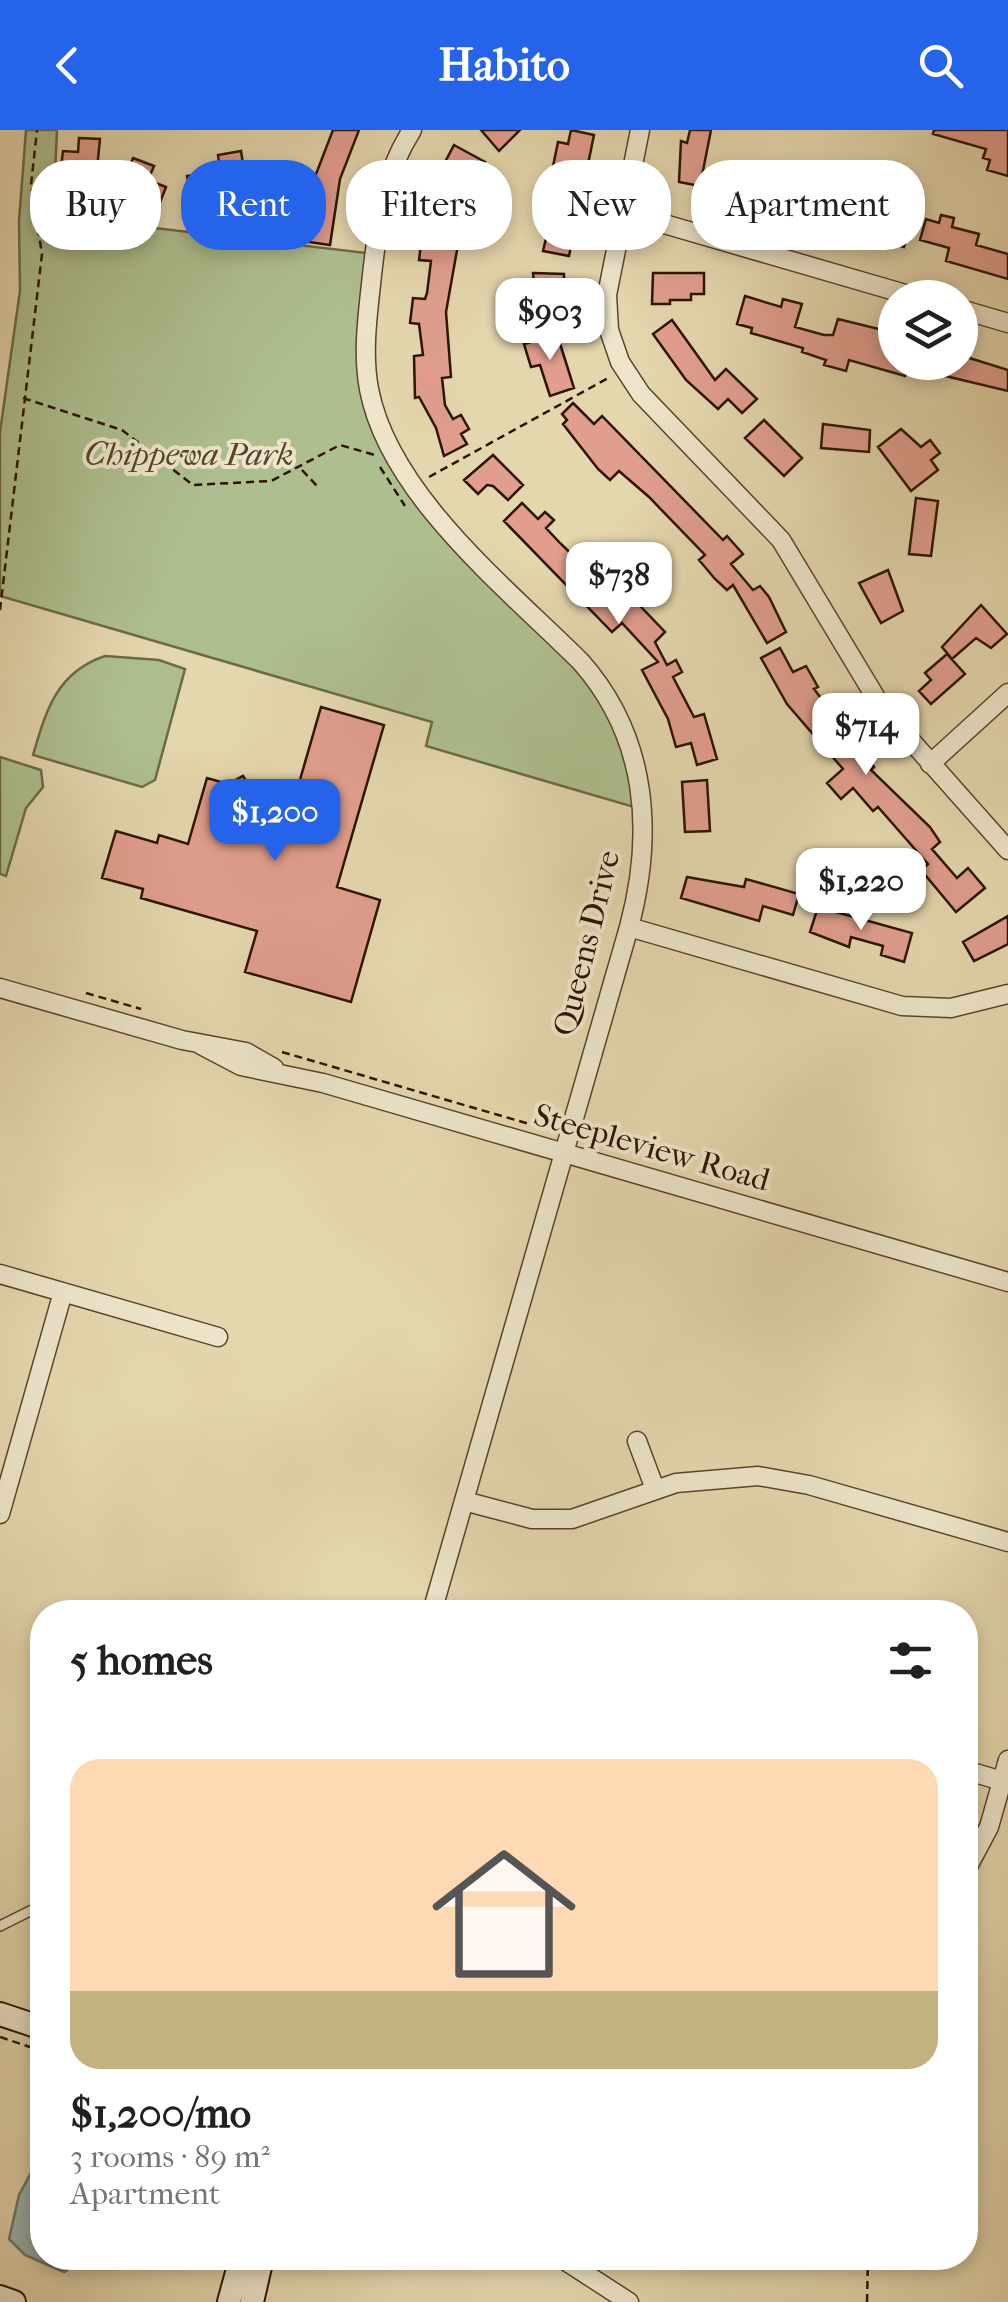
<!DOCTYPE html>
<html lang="en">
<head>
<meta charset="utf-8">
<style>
  body { margin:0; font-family:"IM FELL French Canon",serif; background:#f2f2f2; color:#202124; height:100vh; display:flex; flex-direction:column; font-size:38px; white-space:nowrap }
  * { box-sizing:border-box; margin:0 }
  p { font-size:32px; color:#757577 }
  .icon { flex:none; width:55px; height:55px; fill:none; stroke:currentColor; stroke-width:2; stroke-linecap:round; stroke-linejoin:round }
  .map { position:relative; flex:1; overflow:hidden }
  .details { position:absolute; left:30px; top:1470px; width:948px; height:670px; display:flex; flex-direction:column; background:#fff; border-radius:40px; box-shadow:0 5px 15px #0003 }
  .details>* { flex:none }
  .hud { position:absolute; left:30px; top:30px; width:950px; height:90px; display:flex; gap:20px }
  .controls { position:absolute; left:878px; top:150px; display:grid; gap:20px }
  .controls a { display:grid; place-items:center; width:100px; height:100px; border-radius:50%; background:#fff; box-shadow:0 5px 15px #0003; font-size:50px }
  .price { position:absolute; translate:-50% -85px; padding:0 22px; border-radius:20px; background:#fff; color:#222; font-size:32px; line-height:65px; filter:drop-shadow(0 2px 5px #0008) }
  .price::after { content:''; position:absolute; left:50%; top:60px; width:30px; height:22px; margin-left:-15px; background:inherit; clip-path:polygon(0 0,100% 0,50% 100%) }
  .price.active { background:#2563eb; color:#fff }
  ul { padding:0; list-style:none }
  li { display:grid; align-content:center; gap:20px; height:530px; padding:0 40px }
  li span { display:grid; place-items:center; height:310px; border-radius:30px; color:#555 }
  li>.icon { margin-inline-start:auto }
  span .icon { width:180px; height:180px; fill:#fffc; stroke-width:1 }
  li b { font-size:42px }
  h2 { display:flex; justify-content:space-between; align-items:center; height:120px; padding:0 40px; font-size:42px }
  .pill { padding:0 35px; border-radius:40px; background:#fff; box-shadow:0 5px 15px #0003; font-size:35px; line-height:90px }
  .pill.active { background:#2563eb; color:#fff }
  header { display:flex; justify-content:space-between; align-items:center; height:130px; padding:0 40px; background:#2563eb; color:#fff; font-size:45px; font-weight:800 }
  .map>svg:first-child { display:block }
  .green { fill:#aebf8f; stroke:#6d6a48; stroke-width:2.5 }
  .water { fill:#9ab7b4; stroke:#6e766c; stroke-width:2.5 }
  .building { fill:#e19e8e; stroke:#2c1400; stroke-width:2.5 }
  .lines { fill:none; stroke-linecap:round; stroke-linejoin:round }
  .lane-casing { stroke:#5a442b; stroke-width:12 }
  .street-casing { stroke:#5a442b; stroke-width:21 }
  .secondary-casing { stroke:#2c1400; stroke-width:26 }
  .path { stroke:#2c1400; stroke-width:2.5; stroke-dasharray:8 5; stroke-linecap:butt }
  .lane { stroke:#ede4ca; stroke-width:9 }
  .street { stroke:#ede4ca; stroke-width:18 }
  .secondary { stroke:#ede4ca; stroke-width:22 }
  .labels { text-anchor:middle; stroke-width:8; stroke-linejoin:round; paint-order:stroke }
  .park-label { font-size:32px; font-style:italic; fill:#53472b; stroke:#ede4ca }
  .street-label { font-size:32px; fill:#2c1400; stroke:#ede4ca }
</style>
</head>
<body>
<header><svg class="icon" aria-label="back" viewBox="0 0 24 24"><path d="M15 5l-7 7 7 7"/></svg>Habito<svg class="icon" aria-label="search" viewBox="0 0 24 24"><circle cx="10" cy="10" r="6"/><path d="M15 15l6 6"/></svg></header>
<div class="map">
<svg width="1008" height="2172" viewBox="0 0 1008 2172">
  <rect width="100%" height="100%" fill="#e4d6ad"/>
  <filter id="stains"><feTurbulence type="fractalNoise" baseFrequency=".002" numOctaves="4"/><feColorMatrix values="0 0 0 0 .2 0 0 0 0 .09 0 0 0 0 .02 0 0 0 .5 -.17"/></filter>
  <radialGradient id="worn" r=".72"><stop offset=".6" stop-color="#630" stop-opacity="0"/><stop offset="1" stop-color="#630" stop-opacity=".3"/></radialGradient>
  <path class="green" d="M26,0H57L53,86L375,124L366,206L390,323L609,572L644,680L426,616L432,592L0,466V302L20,161L19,91Z
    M105,526L159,530L185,539L155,650L142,657L33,625C46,580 57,542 105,526Z
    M0,627L41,640L43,657L26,678L6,746L0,744Z"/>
  <path class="water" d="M33,2039L42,2040V2128H67L72,2137L64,2142L25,2125L9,2109L19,2065Z"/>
  <path class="building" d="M333,0H359L340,49L330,115L309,112L310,98L300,96L303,74L288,76L283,68L311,57Z
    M481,0H520L499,21Z
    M571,0L594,5L569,126L543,121L559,53L550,51L558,12L568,14Z
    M690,0H711L700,56L679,52L681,11L687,13Z
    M934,0H1008V46L987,40L990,30L983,28L986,19L933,4Z
    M79,8L100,9L97,39L88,38L87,49L60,46L63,21L78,22Z
    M454,15L485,32L464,69L446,59L456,41L444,34Z
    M241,21L247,59L268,66L234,72L232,61L191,68L187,46L220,41L218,25Z
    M133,28L154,36L148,50L166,57L159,75L120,60Z
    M744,36L790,45L786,60L814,68L817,59L837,65L834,76L861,83L875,84L877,78L891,82L889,89L911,95L904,117L808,91L791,85L793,77L766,69L765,74L755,71L754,75L735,70Z
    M941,85L954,88L952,97L979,104L976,115L1008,124V149L946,131L949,118L920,110L926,89L939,93Z
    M440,89L462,92L446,182L451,247L442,248L445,275L453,289L461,285L469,299L461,304L467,314L444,326L436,298L419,267L415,268L414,226L423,225L419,194L410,193L413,168L425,169L427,163L431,131L419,130L422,106L438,108Z
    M533,143L564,144L563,187H537Z
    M653,143H704V164H691V170H670V174H652Z
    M745,166L781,177L783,169L802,174L795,197L824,205H833L838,189L895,203V232H909L905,246L849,230L846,241L824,235L826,230L802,222L803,218L751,203L752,198L737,194Z
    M672,190L715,250L726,239L757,269L742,283L728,269L718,279L686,250L653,204Z
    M557,204L574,258L550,266L540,235L531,237L524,214Z
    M960,225L1008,240V261L933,243L937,232H960Z
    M573,273L594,294L602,286L723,410L727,406L743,424L731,434L753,460L760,456L769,467L786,502L767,513L733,455L727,460L715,449L699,430L705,425L649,367L619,341L610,350L598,339L563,294L567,290L562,284Z
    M764,290L802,328L784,346L745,308Z
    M823,294L870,300L869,322L821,318Z
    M901,299L921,317L930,310L940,323L931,330L938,340L911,361L878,317Z
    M493,325L523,355L508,370L493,356L487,355L478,364L464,350Z
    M916,368L938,371L931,426L909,424Z
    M522,373L538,389L545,382L554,390L546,398L560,413L597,449L617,464L623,458L665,502L655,512L667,535L676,530L682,542L673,547L694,587L704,584L717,629L697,635L691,613L676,617L668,589L642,540L658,532L622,493L612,502L504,391Z
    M888,440L903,481L881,493L859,453Z
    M981,475L1007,504L991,518L976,508L952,529L942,517Z
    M780,518L793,542L806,536L818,557L814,559L874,637L871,640L930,697L940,712L932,719L957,748L968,738L985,758L956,782L921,740L928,734L878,677L873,681L853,658L841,669L827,653L843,639L787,574L761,528Z
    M947,524L965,544L931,574L919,561L931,550L925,543Z
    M321,577L384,595L337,757L380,770L351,872L245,842L257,801L141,768L143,759L102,748L116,701L157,713L159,705L188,714L207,648L228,654L243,646L252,660L293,674Z
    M707,650L710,701L685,702L682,652Z
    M687,747L744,757L746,749L799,764L793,785L763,776L759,791L681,768Z
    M825,779L912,803L904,832L881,825L883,816L851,807L849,817L810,802L817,780Z
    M1008,786V814L974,831L963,812Z"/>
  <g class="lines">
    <defs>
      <path id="lane" d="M0,1796L42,1775"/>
      <path id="street" d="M412,0C383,45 378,93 372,145C368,183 362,222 369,259C389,365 507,458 581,532C648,608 654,704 629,797L432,1482
        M640,0L607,165L609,200L620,232L641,264L781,410L882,578L1008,720
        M623,82L919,168
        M960,179L1008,193
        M930,634L1008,563
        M629,797L902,876L951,878L1008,864
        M0,858L182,910L246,922L274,938
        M201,915L241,936L323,953L1008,1152
        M0,1144L218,1207
        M637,1311L655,1359
        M464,1371L532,1389H572L676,1353L758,1346L809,1355L1008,1412
        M0,1384L63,1162
        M965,1640L1002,1651
        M965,1742L989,1697L1008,1630
        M561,2128L629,2172"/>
      <path id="secondary" d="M0,1884L42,1898
        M0,2167L14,2172
        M229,2172L241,2128
        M252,2172L262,2128"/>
    </defs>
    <use href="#lane" class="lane-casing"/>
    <use href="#street" class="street-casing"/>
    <use href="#secondary" class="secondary-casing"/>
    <path class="path" d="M23,268L122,300L193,355L271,351L340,315L375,325
      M380,337L405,376
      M302,340L318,357
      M429,347L610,247
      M0,480L42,124L31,55L37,0
      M86,863L141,879
      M282,922L543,998
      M0,1907L42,1921
      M867,2172L868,2128"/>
    <use href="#lane" class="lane"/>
    <use href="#street" class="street"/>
    <use href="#secondary" class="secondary"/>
  </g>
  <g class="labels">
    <g class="park-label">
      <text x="189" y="335">Chippewa Park</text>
    </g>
    <g class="street-label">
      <text transform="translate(586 813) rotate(-76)" y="11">Queens Drive</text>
      <text transform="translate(652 1017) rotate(16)" y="11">Steepleview Road</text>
    </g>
  </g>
  <rect width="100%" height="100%" filter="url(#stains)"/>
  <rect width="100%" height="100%" fill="url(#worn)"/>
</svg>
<div class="controls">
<a><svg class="icon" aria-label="layers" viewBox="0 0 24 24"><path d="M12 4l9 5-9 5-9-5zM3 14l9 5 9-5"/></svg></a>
</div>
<b class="price" style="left:550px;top:233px">$903</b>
<b class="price" style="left:619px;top:497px">$738</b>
<b class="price" style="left:866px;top:648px">$714</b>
<b class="price active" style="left:275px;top:734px">$1,200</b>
<b class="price" style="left:861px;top:803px">$1,220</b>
<div class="hud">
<a class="pill">Buy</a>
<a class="pill active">Rent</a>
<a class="pill">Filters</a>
<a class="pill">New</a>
<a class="pill">Apartment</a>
</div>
<section class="details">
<h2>5 homes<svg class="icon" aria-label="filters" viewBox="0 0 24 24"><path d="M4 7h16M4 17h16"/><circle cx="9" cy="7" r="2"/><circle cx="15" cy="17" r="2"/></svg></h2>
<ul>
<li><span style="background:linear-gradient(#ffd9b3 75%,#c2b280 0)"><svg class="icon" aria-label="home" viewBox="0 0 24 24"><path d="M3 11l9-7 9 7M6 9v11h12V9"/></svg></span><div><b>$1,200/mo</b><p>3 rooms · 89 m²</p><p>Apartment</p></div></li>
</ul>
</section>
</div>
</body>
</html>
